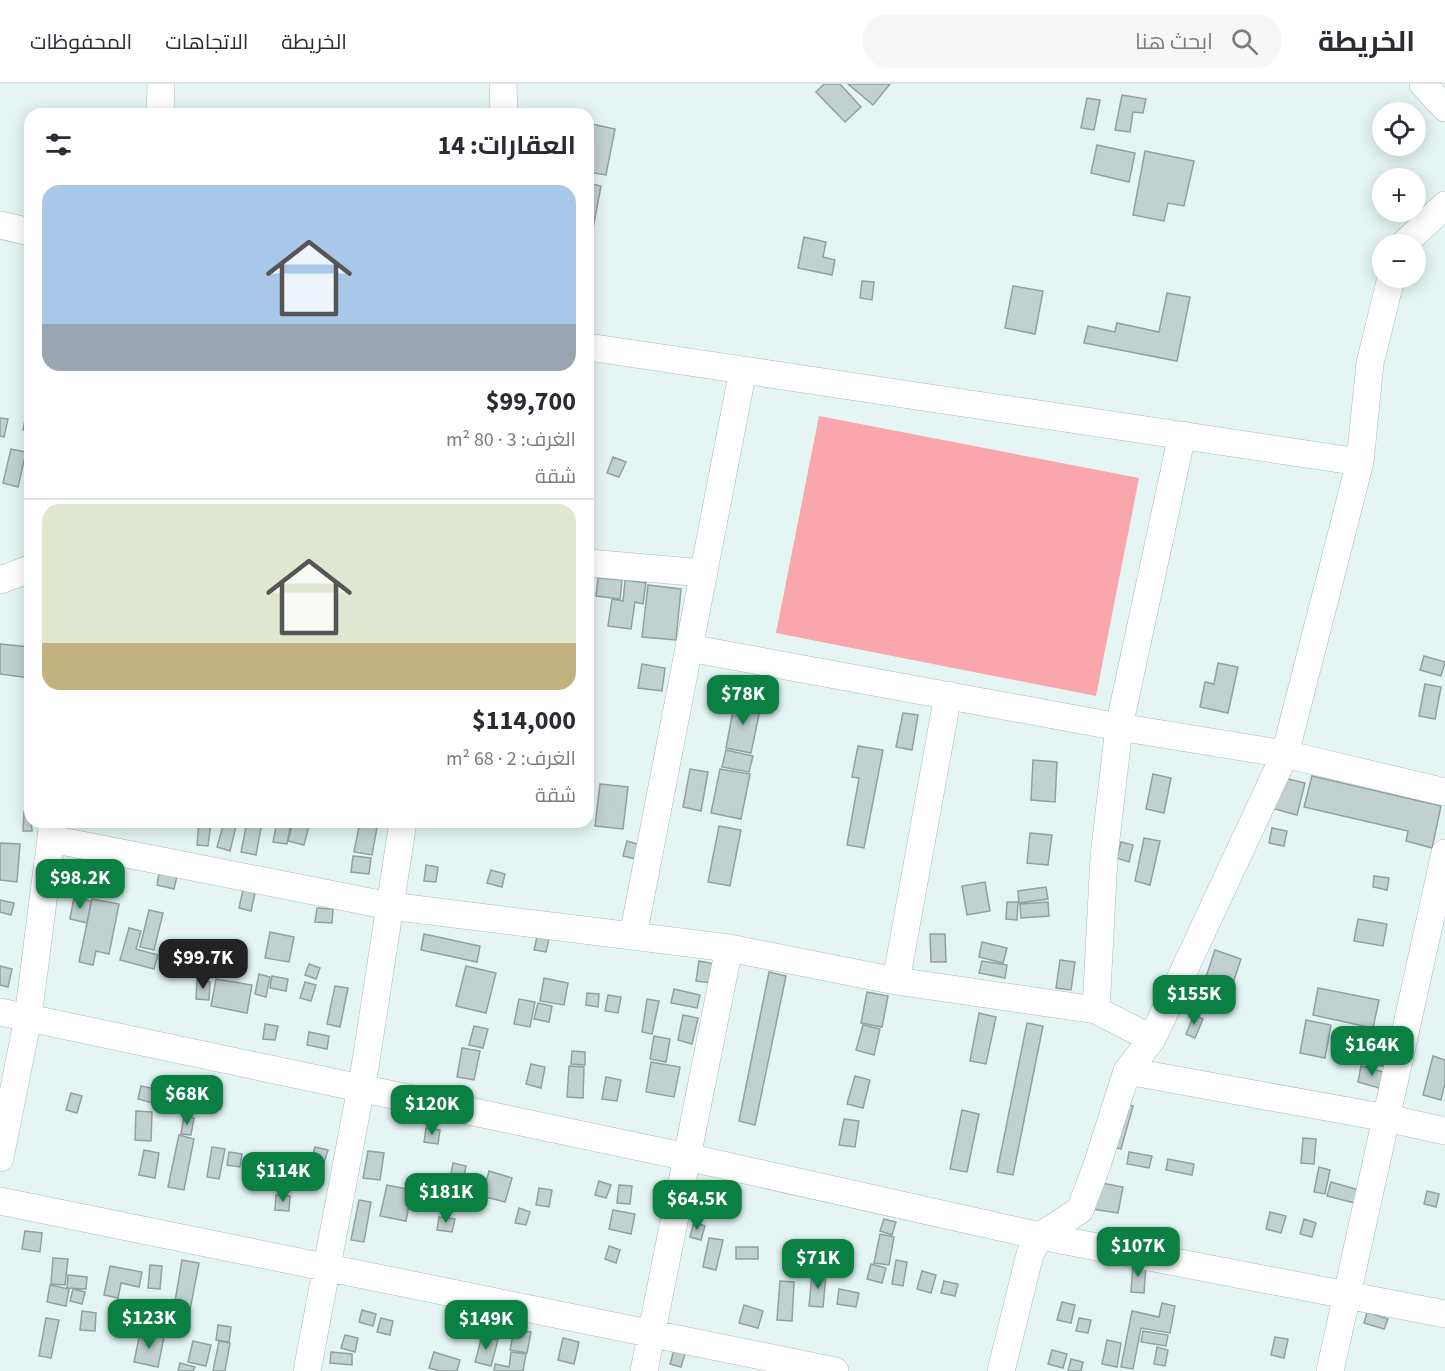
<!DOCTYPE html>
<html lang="ar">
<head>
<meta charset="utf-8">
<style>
  body { margin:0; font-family:"Source Sans 3",Cairo,sans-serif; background:#f7f7f7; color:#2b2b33; direction:rtl; height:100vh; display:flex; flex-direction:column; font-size:22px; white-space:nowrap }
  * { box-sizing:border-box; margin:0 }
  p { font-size:20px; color:#7c7c81 }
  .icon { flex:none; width:33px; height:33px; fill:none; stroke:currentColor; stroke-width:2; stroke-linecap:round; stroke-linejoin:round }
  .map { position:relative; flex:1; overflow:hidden; direction:ltr }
  .panel { position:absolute; left:24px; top:24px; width:570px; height:720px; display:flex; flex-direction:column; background:#fff; border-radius:18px; box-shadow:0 3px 15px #0003; direction:rtl }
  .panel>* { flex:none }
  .fabs { position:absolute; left:1372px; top:18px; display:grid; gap:12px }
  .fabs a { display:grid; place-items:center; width:54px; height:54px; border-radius:50%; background:#fff; box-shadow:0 3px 15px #0003; font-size:30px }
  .price { position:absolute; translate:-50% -51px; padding:0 14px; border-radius:12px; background:#0b8043; color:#fff; font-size:20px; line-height:39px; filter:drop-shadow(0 2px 3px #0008) }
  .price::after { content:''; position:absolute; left:50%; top:36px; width:18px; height:14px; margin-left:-9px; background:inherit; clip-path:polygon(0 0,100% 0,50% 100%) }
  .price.selected { background:#222; color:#fff }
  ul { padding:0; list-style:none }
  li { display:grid; align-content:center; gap:12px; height:318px; padding:0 18px }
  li+li { border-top:2px solid #e1e1e2 }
  li span { display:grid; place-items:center; height:186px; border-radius:18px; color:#555 }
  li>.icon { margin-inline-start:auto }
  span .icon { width:108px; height:108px; fill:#fffc; stroke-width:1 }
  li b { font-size:26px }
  h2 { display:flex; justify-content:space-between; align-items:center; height:72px; padding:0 18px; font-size:26px }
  header { display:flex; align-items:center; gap:36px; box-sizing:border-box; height:84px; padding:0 30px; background:#fff; border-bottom:2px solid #e1e1e2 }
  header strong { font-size:28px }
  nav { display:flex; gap:33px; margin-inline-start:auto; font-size:21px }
  .search { width:420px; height:54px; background:#f7f7f7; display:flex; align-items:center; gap:15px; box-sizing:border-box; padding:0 21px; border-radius:33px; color:#7c7c81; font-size:22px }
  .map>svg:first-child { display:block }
  .green { fill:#f9a7ad }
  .building { fill:#c0d1d0; stroke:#91a0a0; stroke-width:1.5 }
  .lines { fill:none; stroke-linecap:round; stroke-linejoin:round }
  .minor-casing { stroke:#aabab9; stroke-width:28 }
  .minor { stroke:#fff; stroke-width:27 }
</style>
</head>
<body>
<header>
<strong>الخريطة</strong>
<div class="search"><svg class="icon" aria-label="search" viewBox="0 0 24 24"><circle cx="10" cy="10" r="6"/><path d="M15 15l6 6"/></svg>ابحث هنا</div>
<nav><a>الخريطة</a><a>الاتجاهات</a><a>المحفوظات</a></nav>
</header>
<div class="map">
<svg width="1445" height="1287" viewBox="0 0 1445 1287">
  <rect width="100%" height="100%" fill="#e4f5f4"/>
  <path class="green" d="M819,332L1139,394L1096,612L776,549Z"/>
  <path class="building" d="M824,0H840L861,23L845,38L816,8Z
    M848,0H890L873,21Z
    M1122,11L1146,15L1143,29L1133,28L1130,48L1115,46Z
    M1087,14L1100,16L1094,46L1081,44Z
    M592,40L615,45L606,91L588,88V59Z
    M1097,61L1135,69L1129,98L1091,89Z
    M1145,67L1194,77L1184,122L1168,119L1164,137L1133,131Z
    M588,99L601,102L593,144L588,143Z
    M804,153L826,158L823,173L835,176L832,191L798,184Z
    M862,197L874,198L872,216L860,214Z
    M1013,202L1043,207L1035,250L1005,244Z
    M1167,209L1190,213L1177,277L1084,259L1088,242L1115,248L1117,239L1159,248Z
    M30,310V348L23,346Z
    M0,334L8,335L4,353L0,352Z
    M11,365L26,368L18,403L3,399Z
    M613,373L626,378L619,393L607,389Z
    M598,494L622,496L620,515L596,512Z
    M625,496L646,499L643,520L635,518L631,545L608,542L612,515L623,517Z
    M648,501L681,505L676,556L642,553Z
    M0,560L30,563V594L0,590Z
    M1424,572L1445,578L1441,592L1420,586Z
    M1218,579L1238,583L1228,629L1200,623L1205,598L1214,600Z
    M642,580L665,584L662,607L638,604Z
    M1425,600L1441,603L1435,635L1419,632Z
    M735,616L761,621L751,669L726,664Z
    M903,629L918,631L912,666L896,663Z
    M858,662L883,666L864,764L847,761L859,694L852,693Z
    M726,666L753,672L749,688L722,683Z
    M1033,676L1057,678L1055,718L1031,716Z
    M690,685L708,688L701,727L683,723Z
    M720,685L750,690L741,735L711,729Z
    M1153,690L1171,694L1164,729L1146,725Z
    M1312,692L1441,722L1432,764L1406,757L1408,747L1304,723Z
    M1280,693L1305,699L1297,731L1271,724Z
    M600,700L628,703L623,745L595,742Z
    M24,728L30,729L32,747H23Z
    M199,738H211L208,762L197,761Z
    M224,738H237L230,767L217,763Z
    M247,738H262L256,771L241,768Z
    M277,738H291L287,760L273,758Z
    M293,738H310L304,761L288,757Z
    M360,738H378L372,771L354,768Z
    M719,742L741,746L730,802L708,798Z
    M1272,744L1287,747L1284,762L1269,759Z
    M1030,749L1052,751L1048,781L1027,779Z
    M1144,754L1160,757L1150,801L1135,797Z
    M627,757L640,761L636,775L623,772Z
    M1121,758L1133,761L1129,778L1117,774Z
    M0,759L20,760L17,798L0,796Z
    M353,772L371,774L369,790L351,788Z
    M426,781L438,783L436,798L424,797Z
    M491,786L505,790L502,803L487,799Z
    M159,789L177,792L174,805L157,801Z
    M1374,792L1389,794L1387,806L1373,803Z
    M985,798L990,827L967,831L962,802Z
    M1046,803L1048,815L1019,819L1018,807Z
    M243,806L255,809L251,827L239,824Z
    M74,813L91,817L87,839L70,835Z
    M92,815L119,820L109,870L96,867L93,881L79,878Z
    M0,816L14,819L11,831L0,828Z
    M1007,818H1018L1017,836L1006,835Z
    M1048,818L1049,832L1021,834L1020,820Z
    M317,824L333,825L332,839L315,838Z
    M149,826L163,829L154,866L140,863Z
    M1358,835L1387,840L1383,862L1354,857Z
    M129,844L141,847L136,865L158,871L154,885L120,876Z
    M270,848L294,853L289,878L265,874Z
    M424,850L480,862L477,878L421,866Z
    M930,850H945L946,878H931Z
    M537,853L549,855L546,868L534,866Z
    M982,858L1007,864L1003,879L979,873Z
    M1215,866L1241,875L1232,902L1206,893Z
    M1060,876L1075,878L1071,906L1056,904Z
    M699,877L715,880L712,899L696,897Z
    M982,877L1007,881L1005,894L979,889Z
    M309,880L320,884L316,895L305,891Z
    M0,882L12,885L8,903L0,901Z
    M466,882L496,889L486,929L456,922Z
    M769,888L786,892L755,1041L739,1037Z
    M259,890L270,893L266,913L255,910Z
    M272,892L288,895L286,907L270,904Z
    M544,894L568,899L564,921L540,917Z
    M216,895L252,901L247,929L211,922Z
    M197,897L210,898L209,916L196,915Z
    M305,898L316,901L311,917L300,914Z
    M335,902L348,904L340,943L327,940Z
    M1318,904L1379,916L1373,944L1313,931Z
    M674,905L700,911L697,924L671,919Z
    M867,908L888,912L882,943L861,939Z
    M587,909L599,910L598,923L586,921Z
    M608,911L621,913L618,929L605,927Z
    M519,915L535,918L530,943L514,940Z
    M647,915L659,917L652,950L642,948Z
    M538,919L552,922L549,938L534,935Z
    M979,929L996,933L986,980L970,977Z
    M683,931L698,934L692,960L678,956Z
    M1194,931L1203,935L1195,954L1186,950Z
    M1306,936L1331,941L1325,974L1300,969Z
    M1027,939L1043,942L1013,1091L997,1088Z
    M265,940L278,942L275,956L263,955Z
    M863,941L880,945L874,971L856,966Z
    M474,942L488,945L483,964L469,961Z
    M309,948L329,952L327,965L307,961Z
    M654,952L670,955L666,978L650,975Z
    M1381,962L1393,965L1388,984L1376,980Z
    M462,964L480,967L474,996L457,993Z
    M572,967L585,968V981L571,980Z
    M1433,972L1445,976V999L1441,1016L1423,1011Z
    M651,978L680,983L674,1013L646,1008Z
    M531,980L545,983L541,1004L526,1000Z
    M569,982L584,983L583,1014L567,1013Z
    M1361,982L1387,989L1383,1005L1358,998Z
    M855,992L870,996L863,1024L847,1020Z
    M606,993L621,996L617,1017L602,1015Z
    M141,1002L156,1005L153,1019L138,1015Z
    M71,1009L82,1012L77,1029L66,1026Z
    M1120,1018L1133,1022L1121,1065L1108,1061Z
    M962,1026L979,1030L967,1088L950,1085Z
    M136,1027L152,1028L151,1057L135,1056Z
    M184,1032L194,1034L191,1051L181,1050Z
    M844,1035L859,1037L855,1063L839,1061Z
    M426,1044L440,1046L438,1060L424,1058Z
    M179,1051L194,1055L184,1106L168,1103Z
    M1303,1054L1316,1055L1314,1080L1301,1079Z
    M212,1063L225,1065L219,1095L207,1093Z
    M315,1063L328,1066L324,1079L311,1076Z
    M144,1066L159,1069L155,1094L139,1091Z
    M368,1067L384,1069L380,1096L363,1094Z
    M229,1068L242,1070L240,1083L227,1081Z
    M1129,1068L1152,1072L1149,1084L1127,1080Z
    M1168,1075L1194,1080L1192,1091L1166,1086Z
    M453,1079L466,1082L461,1109L448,1106Z
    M1319,1083L1330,1086L1325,1110L1314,1108Z
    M489,1087L512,1094L505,1118L482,1112Z
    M434,1090L448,1092L444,1108L431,1105Z
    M599,1097L611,1101L606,1114L595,1111Z
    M1096,1098L1123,1103L1118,1129L1092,1125Z
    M1331,1098L1359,1106L1355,1119L1327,1112Z
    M387,1101L412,1106L406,1137L380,1132Z
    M619,1101L632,1102L630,1120L617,1119Z
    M539,1104L552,1106L549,1123L536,1121Z
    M1427,1107L1439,1110L1436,1123L1424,1120Z
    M276,1111L290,1112L289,1127L275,1126Z
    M359,1116L371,1118L364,1158L351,1156Z
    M519,1124L530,1128L526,1141L515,1139Z
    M613,1126L635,1130L631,1150L609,1145Z
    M1270,1128L1286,1132L1281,1149L1266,1145Z
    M439,1133L455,1135L452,1148L437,1146Z
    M884,1135L896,1138L892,1151L880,1147Z
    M1304,1135L1316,1139L1312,1153L1300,1150Z
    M694,1138L705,1142L701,1156L690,1153Z
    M25,1147L42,1149L40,1168L22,1165Z
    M880,1150L894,1153L889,1181L874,1179Z
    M709,1154L723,1156L716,1186L703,1183Z
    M609,1162L620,1166L616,1179L605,1175Z
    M736,1163H758V1175H736Z
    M805,1168L817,1169L816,1186L804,1185Z
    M53,1174L68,1175L65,1201L51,1200Z
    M182,1176L199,1179L190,1226L174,1223Z
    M896,1176L907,1178L903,1202L892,1200Z
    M871,1180L886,1184L882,1199L867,1195Z
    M1133,1180L1146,1181L1144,1209L1131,1208Z
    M150,1181L162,1182L160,1205L148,1204Z
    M110,1182L142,1188L139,1203L121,1199L118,1214L104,1211Z
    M922,1187L936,1191L931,1209L917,1205Z
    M812,1190L826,1191L823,1223L809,1222Z
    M68,1191L87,1193L86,1205L67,1204Z
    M780,1197L794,1198L792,1237L777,1236Z
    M944,1197L958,1200L955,1212L941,1209Z
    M50,1201L69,1205L66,1222L47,1218Z
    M73,1205L85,1208L82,1220L70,1217Z
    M839,1205L859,1209L856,1223L837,1220Z
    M1062,1218L1075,1221L1071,1239L1057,1236Z
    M1162,1219L1175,1222L1170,1249L1141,1244L1133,1285L1121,1283L1132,1227L1159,1233Z
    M744,1221L763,1227L758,1244L739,1239Z
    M148,1222L160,1226L154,1243L143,1239Z
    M362,1226L376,1230L373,1242L359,1238Z
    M82,1227L96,1229L95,1247L80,1246Z
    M1367,1228L1388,1235L1384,1245L1364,1239Z
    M46,1234L59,1236L51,1274L39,1272Z
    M381,1234L393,1237L390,1251L377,1248Z
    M1079,1234L1091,1236L1088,1249L1076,1247Z
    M218,1241L231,1243L229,1258L216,1256Z
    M514,1246L531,1248L527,1269L510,1266Z
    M1143,1247L1168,1251L1166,1262L1141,1258Z
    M140,1249L164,1253L158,1283L134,1278Z
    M345,1251L358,1254L355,1268L341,1264Z
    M482,1252L498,1256L491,1282L475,1278Z
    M1275,1253L1288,1255L1284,1274L1271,1271Z
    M563,1254L579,1258L574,1280L558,1276Z
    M1107,1256L1121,1259L1117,1283L1102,1280Z
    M193,1257L211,1261L206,1282L188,1278Z
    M219,1257L230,1259L225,1287H213Z
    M1157,1263L1168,1266L1165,1282L1154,1280Z
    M674,1266L685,1270L681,1283L670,1280Z
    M1052,1266L1067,1270L1063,1284L1048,1280Z
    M331,1268L352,1270V1281L330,1279Z
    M434,1268L460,1276L457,1287H440L429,1284Z
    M511,1268L526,1270L523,1287H494L495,1280L509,1283Z
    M1071,1275L1083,1278L1081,1287H1068Z
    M180,1279L195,1283L193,1287H178Z"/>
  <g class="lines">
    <defs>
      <path id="minor" d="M503,0L504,30
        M1423,0L1445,24
        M160,30L161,0
        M0,141L30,148
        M1404,160L1445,121
        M588,263L1360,378
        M588,479L704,489
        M0,496L30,485
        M689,564L1119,643L1285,670L1445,708
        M51,755L390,822L729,864L896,897L1096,926L1152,955
        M633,852L743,286
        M896,897L948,611
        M1096,926L1104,773L1119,643L1182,351
        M0,928L687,1073L1040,1152L1445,1230
        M1127,987L1387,1034L1445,1047
        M0,1074L28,934L53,738
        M0,1117L835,1287
        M307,1287L365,983L403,738
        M644,1287L729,864
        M1001,1287L1030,1170L1040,1152L1080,1126L1096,1084L1127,987L1152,955L1285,670L1360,378L1370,279L1391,194
        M1330,1287L1445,769"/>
    </defs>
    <use href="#minor" class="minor-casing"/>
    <use href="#minor" class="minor"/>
  </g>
</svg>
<div class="fabs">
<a><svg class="icon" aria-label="locate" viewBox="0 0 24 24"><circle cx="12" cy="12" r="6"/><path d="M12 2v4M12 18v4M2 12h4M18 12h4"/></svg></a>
<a>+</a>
<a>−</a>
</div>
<b class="price" style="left:743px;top:642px">$78K</b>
<b class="price" style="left:80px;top:826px">$98.2K</b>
<b class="price selected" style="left:203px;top:906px">$99.7K</b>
<b class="price" style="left:1194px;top:942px">$155K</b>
<b class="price" style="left:1372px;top:993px">$164K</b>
<b class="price" style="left:187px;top:1042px">$68K</b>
<b class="price" style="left:432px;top:1052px">$120K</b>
<b class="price" style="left:283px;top:1119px">$114K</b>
<b class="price" style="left:446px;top:1140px">$181K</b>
<b class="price" style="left:697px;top:1147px">$64.5K</b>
<b class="price" style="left:1138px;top:1194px">$107K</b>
<b class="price" style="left:818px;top:1206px">$71K</b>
<b class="price" style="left:149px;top:1266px">$123K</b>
<b class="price" style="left:486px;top:1267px">$149K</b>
<section class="panel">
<h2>العقارات: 14<svg class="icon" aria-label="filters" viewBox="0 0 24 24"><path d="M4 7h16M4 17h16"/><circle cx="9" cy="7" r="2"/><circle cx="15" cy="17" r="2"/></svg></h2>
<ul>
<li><span style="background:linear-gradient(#a9c7e8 75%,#9aa5b1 0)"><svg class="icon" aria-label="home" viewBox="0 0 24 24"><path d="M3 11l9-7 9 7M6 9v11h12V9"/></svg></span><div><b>$99,700</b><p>الغرف: 3 · 80 m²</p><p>شقة</p></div></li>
<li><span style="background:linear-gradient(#dfe7d0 75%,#c2b280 0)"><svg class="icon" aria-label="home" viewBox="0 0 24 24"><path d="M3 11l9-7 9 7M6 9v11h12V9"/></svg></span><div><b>$114,000</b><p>الغرف: 2 · 68 m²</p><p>شقة</p></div></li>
</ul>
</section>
</div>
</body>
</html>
